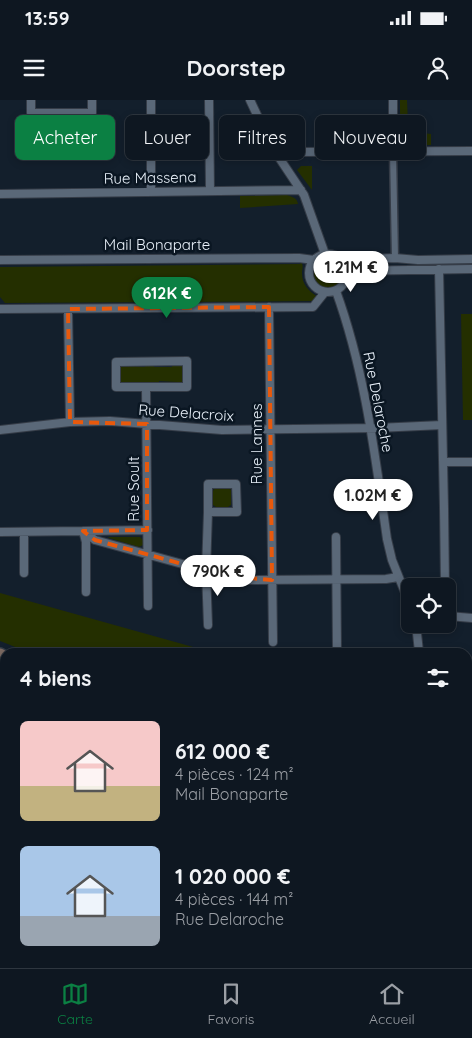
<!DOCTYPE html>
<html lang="fr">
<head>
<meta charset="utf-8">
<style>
  body { margin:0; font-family:Quicksand,sans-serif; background:#17202a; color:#f1f3f6; height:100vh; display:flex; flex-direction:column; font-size:19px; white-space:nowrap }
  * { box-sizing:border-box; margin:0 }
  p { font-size:16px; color:#9b9fa5 }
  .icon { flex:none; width:28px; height:28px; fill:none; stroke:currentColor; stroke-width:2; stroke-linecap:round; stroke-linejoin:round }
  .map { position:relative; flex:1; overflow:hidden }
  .sheet { position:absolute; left:0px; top:548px; width:472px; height:321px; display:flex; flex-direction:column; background:#0e1721; border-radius:15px 15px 0 0; box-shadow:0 2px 8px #0003,0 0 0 1px #2e363f }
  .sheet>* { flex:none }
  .guide { position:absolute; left:15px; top:15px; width:442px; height:45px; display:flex; gap:10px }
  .controls { position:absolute; left:401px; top:478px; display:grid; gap:10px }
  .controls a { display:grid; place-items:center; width:55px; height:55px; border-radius:8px; background:#0e1721; box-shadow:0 2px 8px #0003,0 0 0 1px #2e363f; font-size:25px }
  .price { position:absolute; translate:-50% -42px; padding:0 11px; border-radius:18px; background:#fff; color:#222; font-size:16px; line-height:32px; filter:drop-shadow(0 1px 2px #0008) }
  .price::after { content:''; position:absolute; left:50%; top:30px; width:15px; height:11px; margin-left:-8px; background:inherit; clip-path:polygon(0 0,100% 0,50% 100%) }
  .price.current { background:#0b8043; color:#fff }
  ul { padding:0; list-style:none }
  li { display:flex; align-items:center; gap:15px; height:125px; padding:0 20px }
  li span { display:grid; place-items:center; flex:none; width:140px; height:100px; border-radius:8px; color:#555 }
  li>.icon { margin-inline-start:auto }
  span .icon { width:60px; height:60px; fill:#fffc; stroke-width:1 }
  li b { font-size:21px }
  h2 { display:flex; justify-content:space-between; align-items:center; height:60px; padding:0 20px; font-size:21px }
  .chip { padding:0 18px; border-radius:8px; background:#0e1721; box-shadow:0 2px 8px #0003,0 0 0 1px #2e363f; font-size:18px; line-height:45px }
  .chip.current { background:#0b8043; color:#fff }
  .status { display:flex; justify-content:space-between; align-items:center; height:35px; padding:0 25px; background:#0e1721; direction:ltr }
  .status svg { height:14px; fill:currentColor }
  header { display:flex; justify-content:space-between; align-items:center; height:65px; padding:0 20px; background:#0e1721; font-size:22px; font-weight:700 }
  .tabs { display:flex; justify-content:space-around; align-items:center; height:70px; border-top:1px solid #2e363f; background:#0e1721; font-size:14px; color:#9b9fa5 }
  .tabs a { display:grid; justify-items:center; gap:2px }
  .tabs .current { color:#0b8043 }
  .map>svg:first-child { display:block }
  .green { fill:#242f00 }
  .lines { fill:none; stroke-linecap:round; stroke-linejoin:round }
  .pedestrian-casing { stroke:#353c47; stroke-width:9 }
  .minor-casing { stroke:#353c47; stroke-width:10 }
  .tertiary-casing { stroke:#353c47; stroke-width:12 }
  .secondary-casing { stroke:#353c47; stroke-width:14 }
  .pedestrian { stroke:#5a6878; stroke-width:6 }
  .minor { stroke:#5a6878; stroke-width:8 }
  .tertiary { stroke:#5a6878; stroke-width:10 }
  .secondary { stroke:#7b6a62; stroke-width:11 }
  .marked { fill:none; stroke:#e8590c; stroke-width:4; stroke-dasharray:10 6; stroke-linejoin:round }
  .labels { text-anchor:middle; stroke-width:5; stroke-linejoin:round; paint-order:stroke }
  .street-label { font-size:15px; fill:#e9f1fa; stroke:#0a1622 }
</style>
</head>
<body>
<div class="status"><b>13:59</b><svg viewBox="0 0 49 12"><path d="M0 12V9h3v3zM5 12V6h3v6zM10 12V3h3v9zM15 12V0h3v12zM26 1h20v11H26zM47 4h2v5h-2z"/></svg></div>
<header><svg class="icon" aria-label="menu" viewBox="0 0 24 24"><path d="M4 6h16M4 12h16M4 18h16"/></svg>Doorstep<svg class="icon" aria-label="person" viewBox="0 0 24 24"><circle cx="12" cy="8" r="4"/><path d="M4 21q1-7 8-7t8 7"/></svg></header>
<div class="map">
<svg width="472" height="868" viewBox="0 0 472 868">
  <rect width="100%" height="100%" fill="#131f2c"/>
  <path class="green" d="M400,0H407L408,23H410V21H418L420,30L422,33L431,34V45H405L400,40Z
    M301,66H312V90L297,70Z
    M287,95C293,97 297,98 298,104L240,108V96Z
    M313 173a15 15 0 1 1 30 0a15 15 0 1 1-30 0Z
    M301,162C304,166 302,168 302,173C302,185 309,191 318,197L314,201L5,203L0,197V167L300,164Z
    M461,214H472V320H463Z
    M121,265L145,267V265H154V267H172V265H180L183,267L182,282L180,284H177V282L159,281V284H134V282H123L121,284L119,282V267Z
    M215,388H228L231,390V405L228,407H216L213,405V391Z
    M108,437H140L143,440V445L139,447L109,438Z
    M0,493L211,552H28L0,541Z"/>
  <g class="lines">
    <defs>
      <path id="pedestrian" d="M393,52L395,158"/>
      <path id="minor" d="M31,0V13H92V0
        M151,0V92
        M209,0L210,91
        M250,0L272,47L304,95L325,154
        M393,52V0
        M277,54L284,50L294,52L472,51
        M0,94L301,90
        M309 173a19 19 0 1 1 38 0a19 19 0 1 1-38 0Z
        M0,160L299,158L314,160
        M342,160L395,158L418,160L472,159
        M439,169L444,408L445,486
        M347,171L472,169
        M336,191C365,271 375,355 387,439L392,460L410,505
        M269,207L273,542
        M0,209L313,207L325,192
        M68,209L70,322
        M187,261V287H116V262Z
        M146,287L148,506
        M0,330L70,322L110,321L222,330L377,328L442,325
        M443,362H472
        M0,432L83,431L95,440L226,476L250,480L386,479L398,477
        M336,437L337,552
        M24,473V432
        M86,492V442L83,431L148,430
        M448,516L472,518
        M416,524L419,552
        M208,525L206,471L208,412H237L236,384H208V412
        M0,623H5
        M0,684L5,685
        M468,831L472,837
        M257,864L258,866
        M319,864L322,868"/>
      <path id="tertiary" d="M0,818L5,824
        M25,864L27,868"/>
      <path id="secondary" d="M0,554L5,557
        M468,646L472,647"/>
    </defs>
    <use href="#pedestrian" class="pedestrian-casing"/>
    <use href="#minor" class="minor-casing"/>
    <use href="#tertiary" class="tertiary-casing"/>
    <use href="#secondary" class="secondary-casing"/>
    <use href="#pedestrian" class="pedestrian"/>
    <use href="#minor" class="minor"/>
    <use href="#tertiary" class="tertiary"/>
    <use href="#secondary" class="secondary"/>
  </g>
  <path class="marked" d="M269,207L272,480L226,476L95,440L83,431L147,430V324L70,322L68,209Z"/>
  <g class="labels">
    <g class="street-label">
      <text transform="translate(150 78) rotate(-1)" y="5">Rue Massena</text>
      <text x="157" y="150">Mail Bonaparte</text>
      <text transform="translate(378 302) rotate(79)" y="5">Rue Delaroche</text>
      <text transform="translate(186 313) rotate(4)" y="5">Rue Delacroix</text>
      <text transform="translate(257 344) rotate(-90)" y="5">Rue Lannes</text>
      <text transform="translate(134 389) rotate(-90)" y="5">Rue Soult</text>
    </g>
  </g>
</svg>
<div class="controls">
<a><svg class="icon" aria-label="locate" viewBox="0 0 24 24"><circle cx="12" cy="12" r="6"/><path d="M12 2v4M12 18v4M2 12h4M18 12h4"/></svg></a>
</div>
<b class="price" style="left:351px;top:193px">1.21M €</b>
<b class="price current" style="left:167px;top:219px">612K €</b>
<b class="price" style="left:373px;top:421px">1.02M €</b>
<b class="price" style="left:218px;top:497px">790K €</b>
<div class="guide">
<a class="chip current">Acheter</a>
<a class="chip">Louer</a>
<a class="chip">Filtres</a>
<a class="chip">Nouveau</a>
</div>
<section class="sheet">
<h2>4 biens<svg class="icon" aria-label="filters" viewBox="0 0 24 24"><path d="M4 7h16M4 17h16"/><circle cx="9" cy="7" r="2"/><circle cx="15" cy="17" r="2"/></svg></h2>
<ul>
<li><span style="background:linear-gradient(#f6c9c9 65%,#c2b280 0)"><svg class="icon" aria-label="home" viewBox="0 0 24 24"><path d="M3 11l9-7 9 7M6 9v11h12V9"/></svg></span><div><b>612 000 €</b><p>4 pièces · 124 m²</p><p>Mail Bonaparte</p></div></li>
<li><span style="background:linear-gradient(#a9c7e8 70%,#9aa5b1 0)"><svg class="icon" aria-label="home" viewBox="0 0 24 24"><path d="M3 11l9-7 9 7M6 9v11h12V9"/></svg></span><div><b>1 020 000 €</b><p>4 pièces · 144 m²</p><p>Rue Delaroche</p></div></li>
</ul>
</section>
</div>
<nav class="tabs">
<a class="current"><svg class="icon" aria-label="map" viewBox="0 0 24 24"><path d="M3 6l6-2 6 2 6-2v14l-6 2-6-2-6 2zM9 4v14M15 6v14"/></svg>Carte</a>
<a><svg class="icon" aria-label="saved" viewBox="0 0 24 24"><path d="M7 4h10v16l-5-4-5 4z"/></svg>Favoris</a>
<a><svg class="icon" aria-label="home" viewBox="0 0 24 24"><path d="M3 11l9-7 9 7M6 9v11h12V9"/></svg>Accueil</a>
</nav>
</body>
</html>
